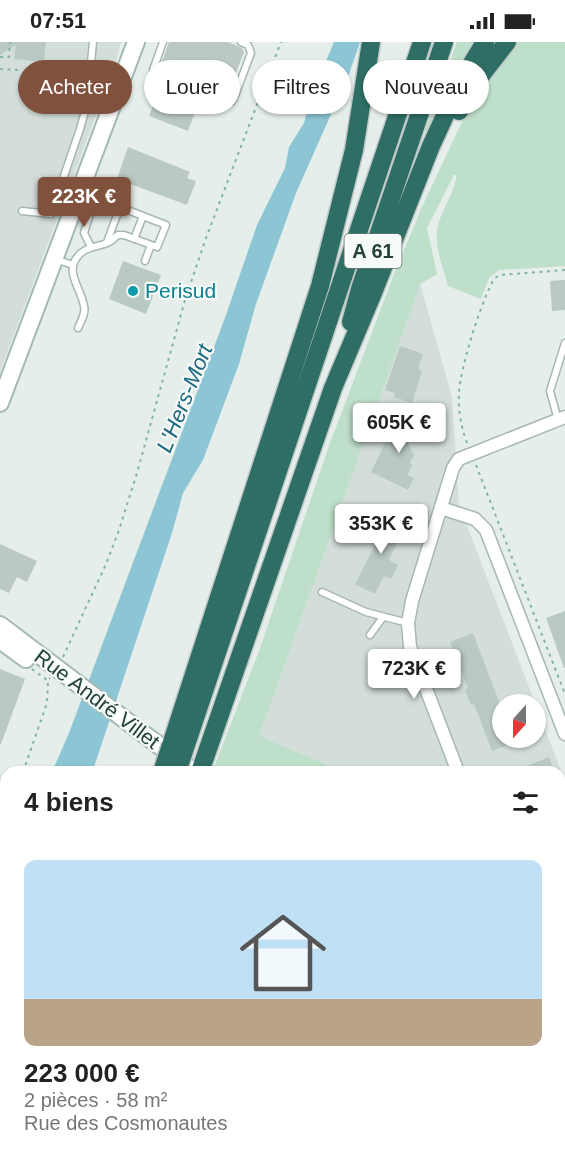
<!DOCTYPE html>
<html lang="fr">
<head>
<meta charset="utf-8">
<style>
  body { margin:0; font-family:Helvetica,sans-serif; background:#f2f2f2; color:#222; height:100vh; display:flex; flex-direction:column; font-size:22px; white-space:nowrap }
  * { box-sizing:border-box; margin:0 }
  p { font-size:20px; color:#767676 }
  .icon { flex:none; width:33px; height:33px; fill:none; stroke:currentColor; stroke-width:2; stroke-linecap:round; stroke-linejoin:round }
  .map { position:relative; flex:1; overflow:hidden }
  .side { position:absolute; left:0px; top:724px; width:566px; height:404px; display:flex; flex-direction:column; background:#fff; border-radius:18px 18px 0 0; box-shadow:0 2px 4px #0004 }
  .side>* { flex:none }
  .banner { position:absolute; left:18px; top:18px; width:530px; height:54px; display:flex; gap:12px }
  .needle { width:39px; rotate:201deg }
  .controls { position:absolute; left:492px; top:652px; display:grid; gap:12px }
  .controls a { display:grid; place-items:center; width:54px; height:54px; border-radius:50%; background:#fff; box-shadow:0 2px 4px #0004; font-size:30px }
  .price { position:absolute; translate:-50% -51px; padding:0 14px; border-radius:6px; background:#fff; color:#222; font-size:20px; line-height:39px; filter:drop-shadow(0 2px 3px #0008) }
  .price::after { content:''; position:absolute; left:50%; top:36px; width:18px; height:14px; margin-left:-9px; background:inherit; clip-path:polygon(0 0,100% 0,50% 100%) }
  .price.selected { background:#80513d; color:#fff }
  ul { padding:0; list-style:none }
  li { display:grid; align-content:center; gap:12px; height:318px; padding:0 24px }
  li span { display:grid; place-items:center; height:186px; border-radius:12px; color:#555 }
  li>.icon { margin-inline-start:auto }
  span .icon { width:108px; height:108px; fill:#fffc; stroke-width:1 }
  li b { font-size:26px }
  h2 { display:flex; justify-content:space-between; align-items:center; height:72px; padding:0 24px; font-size:26px }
  .pill { padding:0 21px; border-radius:27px; background:#fff; box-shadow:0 2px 4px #0004; font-size:21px; line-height:54px }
  .pill.selected { background:#80513d; color:#fff }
  .status { display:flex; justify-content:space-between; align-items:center; height:42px; padding:0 30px; background:#fff; direction:ltr }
  .status svg { height:16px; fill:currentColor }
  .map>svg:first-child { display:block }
  .built { fill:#d3deda; fill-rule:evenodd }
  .green { fill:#bedfc9 }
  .water { fill:#8cc5d4 }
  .building { fill:#bac9c4 }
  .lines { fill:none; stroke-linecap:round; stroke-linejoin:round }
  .lane-casing { stroke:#a7b7b2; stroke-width:9 }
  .street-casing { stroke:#a7b7b2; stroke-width:15 }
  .secondary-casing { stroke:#a3bab3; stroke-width:20 }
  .highway-casing { stroke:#c1cac8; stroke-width:21 }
  .path { stroke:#85b2a6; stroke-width:2; stroke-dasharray:3 4.5; stroke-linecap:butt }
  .lane { stroke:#fff; stroke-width:6 }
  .street { stroke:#fff; stroke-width:12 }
  .secondary { stroke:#fff; stroke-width:16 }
  .highway { stroke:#2e6e64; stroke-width:18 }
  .rail { stroke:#5e7c75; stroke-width:3; stroke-dasharray:12 6; stroke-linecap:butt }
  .highway-bridge-casing { stroke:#c1cac8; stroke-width:21; stroke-linecap:butt }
  .highway-bridge { stroke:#2e6e64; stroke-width:18 }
  .culture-dot { fill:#0f9aa8; stroke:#f6faf8; stroke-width:2 }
  .labels { text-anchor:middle; stroke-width:4.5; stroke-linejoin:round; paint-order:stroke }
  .shield { fill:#f6faf8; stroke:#627873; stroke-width:1.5 }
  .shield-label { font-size:20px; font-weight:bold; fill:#23413a }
  .culture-label { font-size:21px; fill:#0d838f; stroke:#f6faf8; text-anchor:start }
  .street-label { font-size:21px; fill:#23413a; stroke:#f6faf8 }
  .water-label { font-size:22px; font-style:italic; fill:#1b697f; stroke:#f6faf8 }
</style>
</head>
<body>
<div class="status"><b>07:51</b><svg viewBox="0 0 49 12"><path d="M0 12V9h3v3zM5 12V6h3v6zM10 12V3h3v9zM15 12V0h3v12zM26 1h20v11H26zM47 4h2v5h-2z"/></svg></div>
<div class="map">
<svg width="565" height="1127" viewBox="0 0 565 1127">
  <rect width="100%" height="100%" fill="#e5eeea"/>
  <path class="built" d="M0,0H121L117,17L0,330Z
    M420,241L452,355L459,463L565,739V1127H129L131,1122H560V730H246ZM502,663H536V696H502Z"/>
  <path class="green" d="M457,0H478L429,91L425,89Z
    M518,0H565V224L499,228L489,236L481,257L448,244C443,224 433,203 438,183C443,165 454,151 457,133H454L427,186L437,232L420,242L259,694L343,730H215L213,728L259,609L330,401L394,232L421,167L471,61Z"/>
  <path class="water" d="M334,0H360L349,32L296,151L256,262L239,322L203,418L183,451L172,491L93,728L90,730H52L69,691L226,273L257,183L285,126L289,105L304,81L311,55Z"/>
  <path class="building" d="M0,0H46L44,20L14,17L16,3L0,13Z
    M169,0H228L242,6L244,10L227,54L161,31L159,28Z
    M161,42L200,57L188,89L149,74Z
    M128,105L190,130L187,136L196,139L187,163L117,137Z
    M123,219L161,233L146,272L109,257Z
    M565,238V268L552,269L550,239Z
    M400,304L423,312L418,327L422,329L412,361L394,355L395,351L385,348Z
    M412,374L425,378L418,397L403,392L414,413L410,420L412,424L407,433L414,436L408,448L371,430L389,393L393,394L399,378L409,382Z
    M380,472L405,485L389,518L398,523L391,537L384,534L375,552L355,542L379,495L370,490Z
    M0,502L37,519L27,540L17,535L9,551L0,547Z
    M565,569V626H564L546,576Z
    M473,591L502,667V696L523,697L492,709L474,662L471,663L465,648L468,646L450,600Z
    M0,627L25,637L1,702H0Z
    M549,715L555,730H512Z"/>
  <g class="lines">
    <defs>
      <path id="lane" d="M163,0L153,28L157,35L226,61L231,60L234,56L251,11L248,3L241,0
        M22,169L51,172L80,87L87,62L93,0
        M134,197L143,174
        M91,205L84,191L93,162
        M55,217L73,223
        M145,219L151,203
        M78,286C81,279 86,271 84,264C81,245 62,228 81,211C90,203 102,205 111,199C114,197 116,194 118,193H124L157,205L166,183L120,165L107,200
        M558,378L550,349L565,301
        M322,550L366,570L408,581
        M370,593L383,575
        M560,852L565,854
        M163,1122L167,1127
        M407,1122V1127
        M181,1127L182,1122
        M375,1127L379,1124L381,1127"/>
      <path id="street" d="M441,466L475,477L486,488L565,692
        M458,730L410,605L408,581L412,559L453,426L459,417L565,375
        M560,837L565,840
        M560,867L565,869
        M223,1122L226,1127
        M337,1127L344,1122"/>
      <path id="secondary" d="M0,361L136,0
        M0,583L194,730
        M0,598L26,617
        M560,1015L565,1029"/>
      <path id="highway" d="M459,69L475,41L507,0
        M351,280L360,247L444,0
        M171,703L320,244L354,108L371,0
        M183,712L422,0
        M200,730L333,346L373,251L431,104L460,41L485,0
        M31,1127L33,1122
        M58,1127L60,1122"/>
    </defs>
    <use href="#lane" class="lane-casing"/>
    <use href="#street" class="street-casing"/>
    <use href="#secondary" class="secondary-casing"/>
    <use href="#highway" class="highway-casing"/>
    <path class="path" d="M0,15H9L10,0
      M0,27L18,28
      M467,401C461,384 458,369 459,351C460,327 480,264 491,243C493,238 495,235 500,233L565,228
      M476,423L565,652
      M63,615L106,522L119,488L137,431L185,258L206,196L281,0
      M32,627L47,638
      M23,730L47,661L48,639L50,636
      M0,795L6,778
      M560,970L565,985"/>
    <use href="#lane" class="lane"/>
    <use href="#street" class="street"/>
    <use href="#secondary" class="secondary"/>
    <use href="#highway" class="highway"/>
    <path class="rail" d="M0,1016L6,1024
      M70,1122L73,1127"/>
    <defs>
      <path id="highway-bridge" d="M162,730L171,703
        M177,730L183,712"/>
    </defs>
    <use href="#highway-bridge" class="highway-bridge-casing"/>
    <use href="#highway-bridge" class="highway-bridge"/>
  </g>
  <circle class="culture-dot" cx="133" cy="249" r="6"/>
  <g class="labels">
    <rect class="shield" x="344.5" y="192" width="57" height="34" rx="4.5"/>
    <g class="shield-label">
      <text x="373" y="216">A 61</text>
    </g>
    <g class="culture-label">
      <text x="145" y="256">Perisud</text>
    </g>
    <g class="street-label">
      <text transform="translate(97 657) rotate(37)" y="7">Rue André Villet</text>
    </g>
    <g class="water-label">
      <text transform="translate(184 356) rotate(-68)" y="8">L'Hers-Mort</text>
    </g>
  </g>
</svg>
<div class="controls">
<a><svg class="needle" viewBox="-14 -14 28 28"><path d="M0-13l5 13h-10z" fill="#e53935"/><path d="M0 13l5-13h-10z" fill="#767676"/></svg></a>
</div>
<b class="price selected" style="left:84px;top:186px">223K €</b>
<b class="price" style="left:399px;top:412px">605K €</b>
<b class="price" style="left:381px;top:513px">353K €</b>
<b class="price" style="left:414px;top:658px">723K €</b>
<div class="banner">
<a class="pill selected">Acheter</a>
<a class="pill">Louer</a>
<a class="pill">Filtres</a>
<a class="pill">Nouveau</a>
</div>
<section class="side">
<h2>4 biens<svg class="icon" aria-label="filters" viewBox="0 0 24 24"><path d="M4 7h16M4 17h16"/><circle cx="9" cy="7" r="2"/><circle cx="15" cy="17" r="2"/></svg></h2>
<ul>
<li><span style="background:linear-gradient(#bfe0f5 75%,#b9a48a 0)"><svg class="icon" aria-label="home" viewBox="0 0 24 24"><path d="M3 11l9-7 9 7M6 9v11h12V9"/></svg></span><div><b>223 000 €</b><p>2 pièces · 58 m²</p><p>Rue des Cosmonautes</p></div></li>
</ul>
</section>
</div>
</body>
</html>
